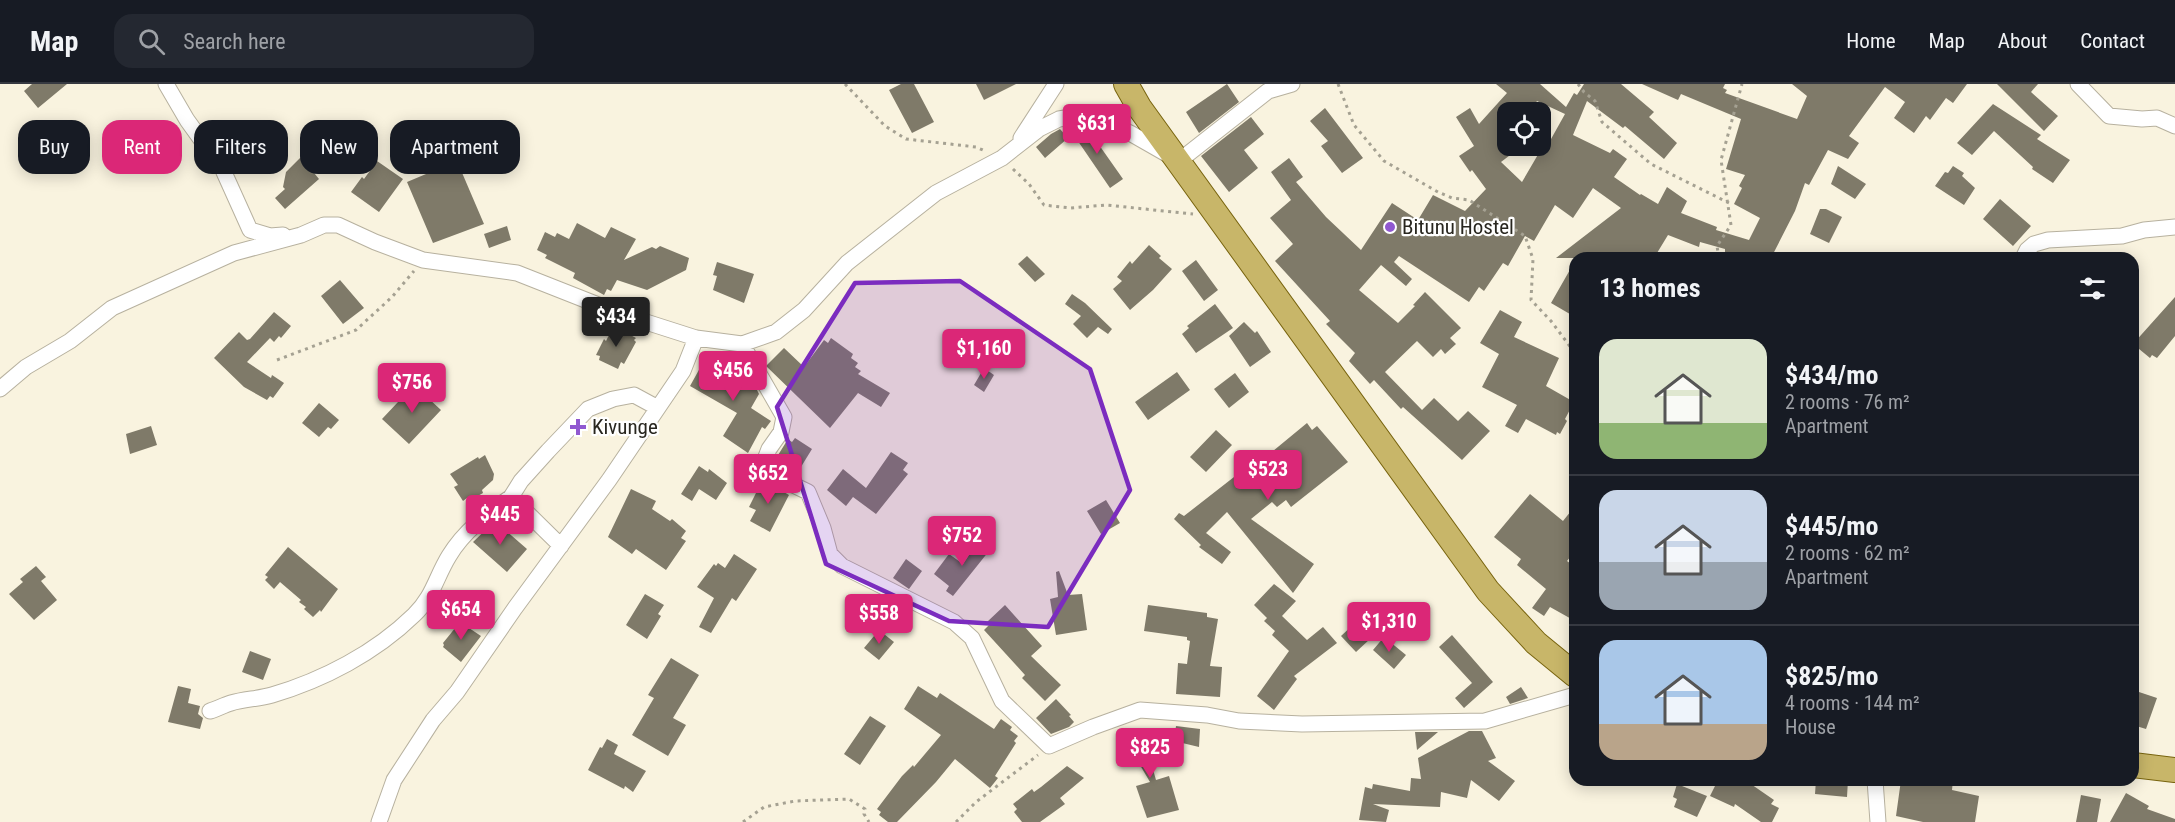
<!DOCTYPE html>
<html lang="en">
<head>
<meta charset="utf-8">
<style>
  body { margin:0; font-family:"Roboto Condensed",sans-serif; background:#242831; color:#f1f3f6; height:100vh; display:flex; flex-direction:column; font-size:22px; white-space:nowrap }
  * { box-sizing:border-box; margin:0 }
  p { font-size:20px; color:#9ea1a6 }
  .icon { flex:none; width:33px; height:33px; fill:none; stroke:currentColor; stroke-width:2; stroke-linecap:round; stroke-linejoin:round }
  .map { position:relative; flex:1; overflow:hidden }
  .details { position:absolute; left:1569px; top:168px; width:570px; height:534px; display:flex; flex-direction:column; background:#171b24; border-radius:18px; box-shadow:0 3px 15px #0003 }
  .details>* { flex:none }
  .guide { position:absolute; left:18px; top:36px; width:570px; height:54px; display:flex; gap:12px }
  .fabs { position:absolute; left:1497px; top:18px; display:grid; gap:12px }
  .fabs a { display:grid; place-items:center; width:54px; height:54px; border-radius:12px; background:#171b24; box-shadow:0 3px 15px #0003; font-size:30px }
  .price { position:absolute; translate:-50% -51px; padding:0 14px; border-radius:6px; background:#db2777; color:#fff; font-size:20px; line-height:39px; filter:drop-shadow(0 2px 3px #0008) }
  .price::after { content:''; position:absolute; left:50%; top:36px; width:18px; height:14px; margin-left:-9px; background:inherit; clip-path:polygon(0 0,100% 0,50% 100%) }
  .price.on { background:#222; color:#fff }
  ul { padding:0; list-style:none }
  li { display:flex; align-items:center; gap:18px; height:150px; padding:0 30px }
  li+li { border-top:2px solid #363941 }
  li span { display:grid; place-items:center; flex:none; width:168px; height:120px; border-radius:18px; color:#555 }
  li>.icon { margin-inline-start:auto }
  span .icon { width:72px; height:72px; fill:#fffc; stroke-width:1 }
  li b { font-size:26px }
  h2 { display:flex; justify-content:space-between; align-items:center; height:72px; padding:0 30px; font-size:26px }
  .pill { padding:0 21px; border-radius:18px; background:#171b24; box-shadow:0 3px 15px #0003; font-size:21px; line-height:54px }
  .pill.on { background:#db2777; color:#fff }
  header { display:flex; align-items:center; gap:36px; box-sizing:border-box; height:84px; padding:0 30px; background:#171b24; border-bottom:2px solid #363941 }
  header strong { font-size:28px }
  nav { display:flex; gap:33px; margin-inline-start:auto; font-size:21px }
  .search { width:420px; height:54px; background:#242831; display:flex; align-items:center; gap:15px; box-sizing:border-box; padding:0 21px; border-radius:18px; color:#9ea1a6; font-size:22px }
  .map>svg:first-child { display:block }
  .building { fill:#7f7a69; fill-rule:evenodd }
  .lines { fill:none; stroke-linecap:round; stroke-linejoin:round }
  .minor-casing { stroke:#b7b19f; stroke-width:17 }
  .primary-casing { stroke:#78640e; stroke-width:26 }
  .path { stroke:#a5a192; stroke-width:3; stroke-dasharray:3 4.5; stroke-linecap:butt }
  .minor { stroke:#fff; stroke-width:15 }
  .primary { stroke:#c8b669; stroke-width:24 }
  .marked { fill:#7b2cbf; fill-opacity:0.2; stroke:#7b2cbf; stroke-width:4.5; stroke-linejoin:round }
  .poi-dot { fill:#9058d0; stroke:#fff; stroke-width:2 }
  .labels { text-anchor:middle; stroke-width:4.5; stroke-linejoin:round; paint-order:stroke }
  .poi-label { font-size:21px; fill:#28261f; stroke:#fff; text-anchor:start }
</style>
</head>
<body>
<header>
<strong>Map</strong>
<div class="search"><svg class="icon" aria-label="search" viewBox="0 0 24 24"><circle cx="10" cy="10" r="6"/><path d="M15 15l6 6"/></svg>Search here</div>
<nav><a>Home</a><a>Map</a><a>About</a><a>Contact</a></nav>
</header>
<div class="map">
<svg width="2175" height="738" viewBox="0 0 2175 738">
  <rect width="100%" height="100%" fill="#f9f3df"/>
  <path class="building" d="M32,0H67L38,24L24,7Z
    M901,0H914L934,38L912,49L889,6Z
    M976,0H1016L984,16Z
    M1227,0L1239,18L1199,49L1186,28Z
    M1496,0H1540L1566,23L1574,9L1577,11L1584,0H1621L1654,28L1649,33L1677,59L1664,75L1625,42L1623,44L1587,17L1573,51L1610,69L1613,65L1627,75L1614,93L1640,111L1641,110L1658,120L1667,103L1687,117L1681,129L1717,143L1716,146L1749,156L1760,134L1734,120L1742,104L1739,102L1745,91L1726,85L1741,35L1681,10L1678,16L1642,0H1725L1723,4L1727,6L1725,9L1797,35L1807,12L1792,0H1967L1953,19L1946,14L1930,36L1926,32L1914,49L1894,34L1905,18L1885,3L1849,52L1859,59L1848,75L1828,66L1809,101L1805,99L1795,127L1771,174H1725V165L1700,158L1699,163L1668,151L1654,174H1556L1621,124L1593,104L1573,134L1555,121L1534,157L1525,152L1508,182L1503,179L1484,207L1479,203L1469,218L1399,172L1394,178L1412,195L1406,202L1381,181L1359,206L1398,239L1415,222L1413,221L1425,208L1461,244L1450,254L1456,260L1445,270L1441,265L1433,273L1417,257L1385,288L1422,326L1434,314L1458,337L1468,327L1490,347L1462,376L1403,323L1401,325L1374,296L1370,300L1349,277L1355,269L1326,240L1330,237L1275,177L1293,160L1270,134L1291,116L1271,88L1289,74L1303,93L1296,98L1326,133L1361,166L1392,119L1418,136L1433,111L1465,127L1486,105L1472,86L1470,88L1459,72L1474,62L1456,33L1470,24L1479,40L1507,9ZM1537,17L1565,30L1546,64L1543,62L1522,98L1501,78L1522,62H1508V28H1516L1524,20L1531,26Z
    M1997,0H2038L2031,8L2058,32L2044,47Z
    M1993,20L2041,51L2037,55L2070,76L2053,99L2032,85L2033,83L1994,47L1972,71L1957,59Z
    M1325,24L1363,74L1342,89L1321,62L1328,57L1310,37Z
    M1251,33L1264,50L1244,66L1258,84L1229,108L1201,72Z
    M1085,41L1123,95L1110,104L1069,44Z
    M1060,45L1068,54L1045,74L1036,63L1051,50Z
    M471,68L477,82L464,87L458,73Z
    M301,73L319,95L285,125L275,114L285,105L283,103L286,88Z
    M377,77L403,95L379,128L351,108L362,93L364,95Z
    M457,77L484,140L433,159L407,98Z
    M1838,82L1866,100L1855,115L1831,100Z
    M1953,82L1964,89L1962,92L1975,104L1964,121L1935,102L1945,88L1948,89Z
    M2000,115L2031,142L2013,162L1983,135Z
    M1820,125H1826L1842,133L1829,159L1810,150Z
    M577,139L605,154L611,143L636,155L624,176L652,163L656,165L660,162L689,174L686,186L647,206L617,196L611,207L607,205L604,211L573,194L575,189L545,174L547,171L537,166L545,148L555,153L557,149L569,155Z
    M507,142L511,156L489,164L484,150Z
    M1149,161L1161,172L1159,174L1172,185L1153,206L1130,226L1113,205L1122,197L1117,193L1130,177L1132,180Z
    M1027,172L1045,190L1035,198L1018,180Z
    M1196,176L1218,206L1204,217L1182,187Z
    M1575,177V233L1551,219Z
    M717,178L754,190L744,219L713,206L717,192L713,191Z
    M340,196L364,224L343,240L321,212Z
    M1072,210L1085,219L1112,245L1108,250L1098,243L1087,254L1073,240L1081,232L1065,220Z
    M2175,213V252L2157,274L2152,271L2150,274L2133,260Z
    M1215,220L1233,244L1196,269L1182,250L1189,244L1187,242Z
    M1500,226L1522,238L1514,253L1559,274L1546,302L1574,318L1565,335L1567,337L1560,350L1557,348L1556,351L1526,335L1518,349L1505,342L1517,321L1482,303L1499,270L1480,259Z
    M274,228L291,242L281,254L279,252L274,258L270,254L247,278L271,294L272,291L284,299L273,314L270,312L267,316L244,303L214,274L239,248L247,256L250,255Z
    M1244,238L1255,249L1257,247L1271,268L1250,283L1229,252Z
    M617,244L636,254L634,256L636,258L624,280L621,278L618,285L599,276L600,272L596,271L604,255L606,257L610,249L613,251Z
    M831,254L853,270L851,274L858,279L855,283L861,287L858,290L890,309L881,323L858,309L830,344L766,282L784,264L804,283L824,256L828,259Z
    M705,275L755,302L759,310L751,324L771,337L765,345L762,343L748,369L723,352L737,329L690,302Z
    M984,284L994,291L984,308L974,301Z
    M1177,288L1190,306L1148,336L1135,318Z
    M1235,289L1249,308L1229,324L1214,305Z
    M414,301L441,326L409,360L382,335Z
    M319,319L339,336L331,345L328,343L319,353L302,339Z
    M1307,339L1312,346L1317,342L1348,378L1291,423L1286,416L1277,423L1272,418L1251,435L1314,480L1293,509L1227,428L1206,449L1231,468L1222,480L1199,463L1201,461L1174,435L1179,429L1184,432L1243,386L1246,389L1255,382L1278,404L1286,397L1267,372Z
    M151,342L157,361L130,370L126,350Z
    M1216,346L1232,361L1206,388L1190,373Z
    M795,354L812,365L796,391L785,386L775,376L788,355L792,358Z
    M891,368L908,379L903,386L908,390L876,430L853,413L846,422L827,406L843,385L866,404Z
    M485,371L494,390L493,396L482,406L483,409L469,417L467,414L463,417L454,403L458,401L450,390L478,373L479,375Z
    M699,382L708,388L709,385L727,399L716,416L699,405L692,417L681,410Z
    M764,393L772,401L789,411L770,448L750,437L756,426L749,423Z
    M631,405L656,417L652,425L670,437L672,435L686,447L681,454L686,457L666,486L636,465L632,470L608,453Z
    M1530,410L1563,437L1575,422V467L1567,477L1575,483V537L1550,523L1544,532L1532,524L1546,505L1517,481L1521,475L1494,453Z
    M1106,416L1120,439L1101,450L1087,427Z
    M495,437L527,465L507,488L473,458Z
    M980,454L993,462L953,512L946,507L949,502L934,490L949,470L963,480Z
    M288,463L338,505L321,528L320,526L313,533L304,525L306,523L299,518L301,516L280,498L274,505L265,496L268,493L265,491Z
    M734,470L757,485L738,514L736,517L732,514L711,549L699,543L714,514L697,503L714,480L716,482L718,479L725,484Z
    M906,475L922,487L909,505L893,494Z
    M36,482L46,493L41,497L57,516L34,536L9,510L23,498L20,495Z
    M1059,487L1068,511L1082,510L1087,546L1056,551L1050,515L1058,513L1056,488Z
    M1274,500L1296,517L1282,532L1307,556L1323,543L1337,559L1294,592L1297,595L1274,626L1257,612L1289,567L1272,551L1275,547L1264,537L1267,534L1254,521Z
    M645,510L664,521L658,530L661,532L647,555L626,541Z
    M1005,521L1042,562L1031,572L1061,601L1045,617L1022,594L1025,591L984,546L989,541L987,538Z
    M1148,521L1207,529V533L1218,535L1210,582L1222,583L1220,613L1176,610L1178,579L1187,580L1190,557L1187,556V553L1144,547Z
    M460,538L481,552L461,578L443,563L444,561L443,559Z
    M1355,539L1370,555L1356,568L1341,552Z
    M879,546L894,558L879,576L864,564Z
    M1452,551L1493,598L1464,624L1455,614L1472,599L1439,563Z
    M1384,553L1406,571L1394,585L1373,566Z
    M250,567L271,575L263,596L242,588Z
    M671,574L699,591L673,634L686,641L668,672L632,651L654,614L648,611Z
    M178,602L191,605L188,619L200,622L198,630L203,634L200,645L168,638Z
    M918,602L937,614L940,609L994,645L1001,635L1012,643L1010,646L1018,652L1014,657L1016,659L995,692L998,694L990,704L955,675L936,698L897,738H888L879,731L881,728L877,725L902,692L913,681L914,683L941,651L904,625Z
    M1521,603L1528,614L1510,620L1506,613Z
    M2136,607L2157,614L2146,645L2133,641V618Z
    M1056,615L1071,631L1069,632L1074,638L1069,643L1051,650L1036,634Z
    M870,632L886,642L860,681L844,670Z
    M1176,642L1200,645L1199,663L1174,657Z
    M1142,647L1156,696L1169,692L1179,726L1147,734L1136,702L1150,698L1137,676L1128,679L1121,656L1130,653V651Z
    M1469,647H1482L1496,674L1488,677L1515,697L1499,717L1471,696L1467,714L1441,708L1440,723L1373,720L1389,726L1386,738L1359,736L1365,703L1372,705L1373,700L1410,707L1411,694L1421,695L1418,674Z
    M1415,648H1438L1417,666Z
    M607,655L618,661L614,670L646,687L633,708L625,702L624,705L588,686L600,663L602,664Z
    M1067,682L1084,694L1060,714L1065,720L1040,738H1022L1014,728L1017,725L1013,720L1032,705L1034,708L1041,703Z
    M1718,696H1745L1774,716L1771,720L1779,724L1772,738H1761L1735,720L1734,723L1710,712Z
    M1816,696H1848L1847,713L1815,710Z
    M1901,696H1953L1952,706L1979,712L1975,738H1923L1896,732Z
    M1677,700L1707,712L1697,733L1674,723L1677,715L1673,713Z
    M2126,709L2149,722L2147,725L2175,735V738H2110Z
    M2081,711L2101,715L2097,738H2076Z"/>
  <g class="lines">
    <defs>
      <path id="minor" d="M166,0L187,36L223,86L250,146L270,152L283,151
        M2078,0L2109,32L2142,35L2157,34L2175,42
        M1021,54L1056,0
        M2023,174L2027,166L2034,160L2048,156L2122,152L2144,146L2175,143
        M742,260L784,333L781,348L769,365L764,378L779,394L808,408L823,444L830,470L842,482L954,538L972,554L1002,617L1049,662L1093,643L1140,626L1207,631L1239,637L1302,640L1485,637L1575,611
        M0,305L26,283L70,257L112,224L234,169L301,151L324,141H338L375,158L423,176L517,189L621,230L696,254L742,260L776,248L804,226L847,179L936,109L1002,74L1039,45L1059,35L1089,30L1130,49L1179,77L1268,7L1292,0
        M511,413L521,397L548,367L588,325L613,315L634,311L658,324
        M210,627C217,625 224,621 231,619C244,615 258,615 272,611C323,596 375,569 414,531C433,513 436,493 449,472C464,447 487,430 511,413L561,462
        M1875,696L1878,738
        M379,738L394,696L433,636L457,608L515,524L609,396L683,287L696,254"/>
      <path id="primary" d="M1126,0L1139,23L1488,507L1536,559L1575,591
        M2133,681L2175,686"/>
    </defs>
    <use href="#minor" class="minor-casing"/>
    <use href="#primary" class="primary-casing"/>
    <path class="path" d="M845,0L885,42L906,55L976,63L985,67
      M1338,0L1354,41L1384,77L1438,108L1452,114L1469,116L1525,152L1533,175L1531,216L1551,237L1575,269
      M1578,0L1584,8L1595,17L1602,38L1651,80L1729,119
      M1013,85L1029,100L1044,121L1070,124L1106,121L1193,130
      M1719,174L1717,162L1731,141L1721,76L1742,0
      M277,276L356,246L392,213L414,187
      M743,738L764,723L795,717L849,715L865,725L864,730L869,738
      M956,738L976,718L1038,671"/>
    <use href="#minor" class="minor"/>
    <use href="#primary" class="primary"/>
  </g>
  <path class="marked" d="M960,197L1090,285L1130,406L1048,543L949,537L826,480L777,323L855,199Z"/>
  <g class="poi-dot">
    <circle cx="1390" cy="143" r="6"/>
    <path d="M575 334h6v6h6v6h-6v6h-6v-6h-6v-6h6z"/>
  </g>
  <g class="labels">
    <g class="poi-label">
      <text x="1402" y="150">Bitunu Hostel</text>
      <text x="592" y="350">Kivunge</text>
    </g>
  </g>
</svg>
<div class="fabs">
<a><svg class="icon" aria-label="locate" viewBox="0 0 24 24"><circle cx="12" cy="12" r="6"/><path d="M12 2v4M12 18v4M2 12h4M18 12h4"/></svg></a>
</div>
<b class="price" style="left:1097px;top:71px">$631</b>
<b class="price on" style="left:616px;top:264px">$434</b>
<b class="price" style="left:984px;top:296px">$1,160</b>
<b class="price" style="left:733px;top:318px">$456</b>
<b class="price" style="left:412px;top:330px">$756</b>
<b class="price" style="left:1268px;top:417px">$523</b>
<b class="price" style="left:768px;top:421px">$652</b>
<b class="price" style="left:500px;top:462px">$445</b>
<b class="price" style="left:962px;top:483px">$752</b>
<b class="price" style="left:461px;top:557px">$654</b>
<b class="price" style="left:879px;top:561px">$558</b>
<b class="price" style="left:1389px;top:569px">$1,310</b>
<b class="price" style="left:1150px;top:695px">$825</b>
<div class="guide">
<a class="pill">Buy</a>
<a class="pill on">Rent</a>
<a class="pill">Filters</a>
<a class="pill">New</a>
<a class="pill">Apartment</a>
</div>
<section class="details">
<h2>13 homes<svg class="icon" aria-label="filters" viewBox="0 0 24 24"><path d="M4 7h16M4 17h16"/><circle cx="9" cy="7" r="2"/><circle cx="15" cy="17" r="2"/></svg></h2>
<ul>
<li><span style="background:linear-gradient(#dfe7d0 70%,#8fb573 0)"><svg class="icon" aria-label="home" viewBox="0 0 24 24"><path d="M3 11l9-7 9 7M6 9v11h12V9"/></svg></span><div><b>$434/mo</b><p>2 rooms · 76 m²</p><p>Apartment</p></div></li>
<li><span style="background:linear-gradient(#c9d6e8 60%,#9aa5b1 0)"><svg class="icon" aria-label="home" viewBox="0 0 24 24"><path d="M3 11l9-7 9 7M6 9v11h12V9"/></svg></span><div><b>$445/mo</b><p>2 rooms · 62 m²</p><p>Apartment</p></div></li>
<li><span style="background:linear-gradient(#a9c7e8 70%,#b9a48a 0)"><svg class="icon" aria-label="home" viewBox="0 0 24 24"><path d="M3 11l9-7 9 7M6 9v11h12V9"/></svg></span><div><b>$825/mo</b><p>4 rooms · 144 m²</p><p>House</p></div></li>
</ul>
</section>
</div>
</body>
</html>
